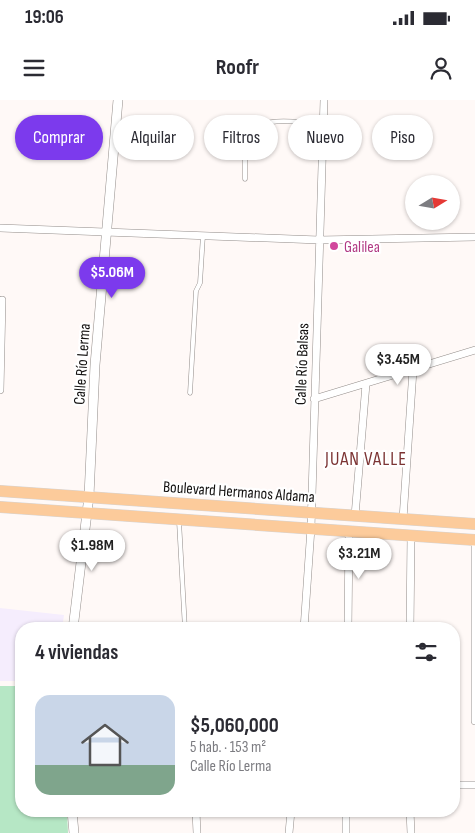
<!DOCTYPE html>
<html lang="es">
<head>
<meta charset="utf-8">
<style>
  body { margin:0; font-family:"Sofia Sans Condensed",sans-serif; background:#f2f2f3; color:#2b2b33; height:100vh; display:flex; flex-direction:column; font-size:19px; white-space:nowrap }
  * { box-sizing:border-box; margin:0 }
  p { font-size:16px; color:#7c7c81 }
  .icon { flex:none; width:28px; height:28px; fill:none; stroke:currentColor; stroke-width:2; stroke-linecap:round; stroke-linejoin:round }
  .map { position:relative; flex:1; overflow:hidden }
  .panel { position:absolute; left:15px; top:522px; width:445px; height:195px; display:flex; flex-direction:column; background:#fff; border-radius:20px; box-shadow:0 1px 4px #0004 }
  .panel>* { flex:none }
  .top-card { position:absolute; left:15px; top:15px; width:445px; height:45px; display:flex; gap:10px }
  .needle { width:32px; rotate:79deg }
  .fabs { position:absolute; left:405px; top:75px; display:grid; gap:10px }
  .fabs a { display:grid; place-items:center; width:55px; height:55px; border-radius:50%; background:#fff; box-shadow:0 1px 4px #0004; font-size:25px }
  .price { position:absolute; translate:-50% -42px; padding:0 11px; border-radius:18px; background:#fff; color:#222; font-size:16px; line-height:32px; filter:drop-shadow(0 1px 2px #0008) }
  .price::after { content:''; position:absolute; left:50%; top:30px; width:15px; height:11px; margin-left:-8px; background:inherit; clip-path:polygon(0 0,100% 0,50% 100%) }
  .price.active { background:#7c3aed; color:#fff }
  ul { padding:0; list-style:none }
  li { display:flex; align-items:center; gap:15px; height:125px; padding:0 20px }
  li+li { border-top:1px solid #e1e1e2 }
  li span { display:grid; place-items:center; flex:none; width:140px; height:100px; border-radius:15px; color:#555 }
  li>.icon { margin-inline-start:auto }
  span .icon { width:60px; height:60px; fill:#fffc; stroke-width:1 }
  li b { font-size:21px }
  h2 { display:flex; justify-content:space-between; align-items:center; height:60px; padding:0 20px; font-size:21px }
  .chip { padding:0 18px; border-radius:22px; background:#fff; box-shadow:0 1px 4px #0004; font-size:18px; line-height:45px }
  .chip.active { background:#7c3aed; color:#fff }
  .status { display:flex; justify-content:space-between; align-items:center; height:35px; padding:0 25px; background:#fff; direction:ltr }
  .status svg { height:14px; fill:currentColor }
  header { display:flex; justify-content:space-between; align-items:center; height:65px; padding:0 20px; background:#fff; font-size:22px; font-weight:700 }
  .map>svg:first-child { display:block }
  .education { fill:#f5edfd }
  .green { fill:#b6e7c5 }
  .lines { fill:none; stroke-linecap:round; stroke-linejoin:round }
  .service-casing { stroke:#938d8a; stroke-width:5 }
  .minor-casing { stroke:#938d8a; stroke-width:8 }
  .tertiary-casing { stroke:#938d8a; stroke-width:10 }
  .primary-casing { stroke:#d5d4d4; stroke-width:12 }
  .service { stroke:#fff; stroke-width:4 }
  .minor { stroke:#fff; stroke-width:7 }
  .tertiary { stroke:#fff; stroke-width:9 }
  .primary { stroke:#fccb9b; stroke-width:11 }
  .hotel-dot { fill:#d1479c; stroke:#fff; stroke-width:2 }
  .labels { text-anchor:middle; stroke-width:4.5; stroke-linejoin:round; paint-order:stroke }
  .hotel-label { font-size:16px; fill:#b23c85; stroke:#fff; text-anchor:start }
  .street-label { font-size:16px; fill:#131110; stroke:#fff }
  .quarter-label { font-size:19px; letter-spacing:1px; fill:#7c3434; stroke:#fff }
</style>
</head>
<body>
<div class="status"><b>19:06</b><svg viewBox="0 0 49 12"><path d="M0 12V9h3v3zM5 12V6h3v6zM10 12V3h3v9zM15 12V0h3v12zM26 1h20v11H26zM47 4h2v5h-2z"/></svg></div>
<header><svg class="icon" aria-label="menu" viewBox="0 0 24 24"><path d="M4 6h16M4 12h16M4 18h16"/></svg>Roofr<svg class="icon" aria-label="person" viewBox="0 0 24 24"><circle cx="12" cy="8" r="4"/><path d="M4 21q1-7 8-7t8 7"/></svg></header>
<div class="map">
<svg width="475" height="733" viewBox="0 0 475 733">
  <rect width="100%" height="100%" fill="#fff9f7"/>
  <path class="education" d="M0,508L64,515L62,529H21V581H0Z"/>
  <path class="green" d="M0,586H21V711H67L68,733H0Z"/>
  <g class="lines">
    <defs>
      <path id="service" d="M245,79V46L252,29C271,16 300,23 322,23
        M190,293L196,191L200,183L203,135
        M179,421L185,529
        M255,529L259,527L296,529"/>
      <path id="minor" d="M0,128L319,140L475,137
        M0,290L2,200
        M314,299L475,250
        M355,416L366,284
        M403,419L413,270
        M475,440V621
        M304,529L311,428L324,0
        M348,529L349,431
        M410,529L411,436
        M454,685H475
        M196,711L197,733
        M346,711V733
        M410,711L411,733
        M196,713H291
        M289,733L291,711"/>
      <path id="tertiary" d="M73,529L89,396L95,265L118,0
        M72,711L74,733"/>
      <path id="primary" d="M0,391L475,424
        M0,407L475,440"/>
    </defs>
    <use href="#service" class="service-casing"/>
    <use href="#minor" class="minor-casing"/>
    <use href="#tertiary" class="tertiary-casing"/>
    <use href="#primary" class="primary-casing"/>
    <use href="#service" class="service"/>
    <use href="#minor" class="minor"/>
    <use href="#tertiary" class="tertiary"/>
    <use href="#primary" class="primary"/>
  </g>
  <circle class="hotel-dot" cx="334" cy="146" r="5"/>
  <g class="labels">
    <g class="hotel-label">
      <text x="344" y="152">Galilea</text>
    </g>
    <g class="street-label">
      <text transform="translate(81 264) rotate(-86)" y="6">Calle Río Lerma</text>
      <text transform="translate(301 264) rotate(-88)" y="6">Calle Río Balsas</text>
      <text transform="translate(239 391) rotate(4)" y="6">Boulevard Hermanos Aldama</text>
    </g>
    <g class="quarter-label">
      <text x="366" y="365">JUAN VALLE</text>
    </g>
  </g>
</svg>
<div class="fabs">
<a><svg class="needle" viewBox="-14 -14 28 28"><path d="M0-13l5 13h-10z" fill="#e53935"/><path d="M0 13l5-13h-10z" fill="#7c7c81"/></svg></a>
</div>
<b class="price active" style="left:112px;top:199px">$5.06M</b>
<b class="price" style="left:398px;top:286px">$3.45M</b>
<b class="price" style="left:92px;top:472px">$1.98M</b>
<b class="price" style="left:359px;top:480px">$3.21M</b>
<div class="top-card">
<a class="chip active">Comprar</a>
<a class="chip">Alquilar</a>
<a class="chip">Filtros</a>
<a class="chip">Nuevo</a>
<a class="chip">Piso</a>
</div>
<section class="panel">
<h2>4 viviendas<svg class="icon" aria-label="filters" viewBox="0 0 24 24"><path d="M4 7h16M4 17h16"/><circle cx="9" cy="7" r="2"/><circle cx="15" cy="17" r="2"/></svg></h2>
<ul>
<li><span style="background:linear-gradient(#c9d6e8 70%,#7fa58c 0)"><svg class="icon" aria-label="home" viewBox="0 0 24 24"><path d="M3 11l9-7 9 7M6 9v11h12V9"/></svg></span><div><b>$5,060,000</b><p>5 hab. · 153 m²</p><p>Calle Río Lerma</p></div></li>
</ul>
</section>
</div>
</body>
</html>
